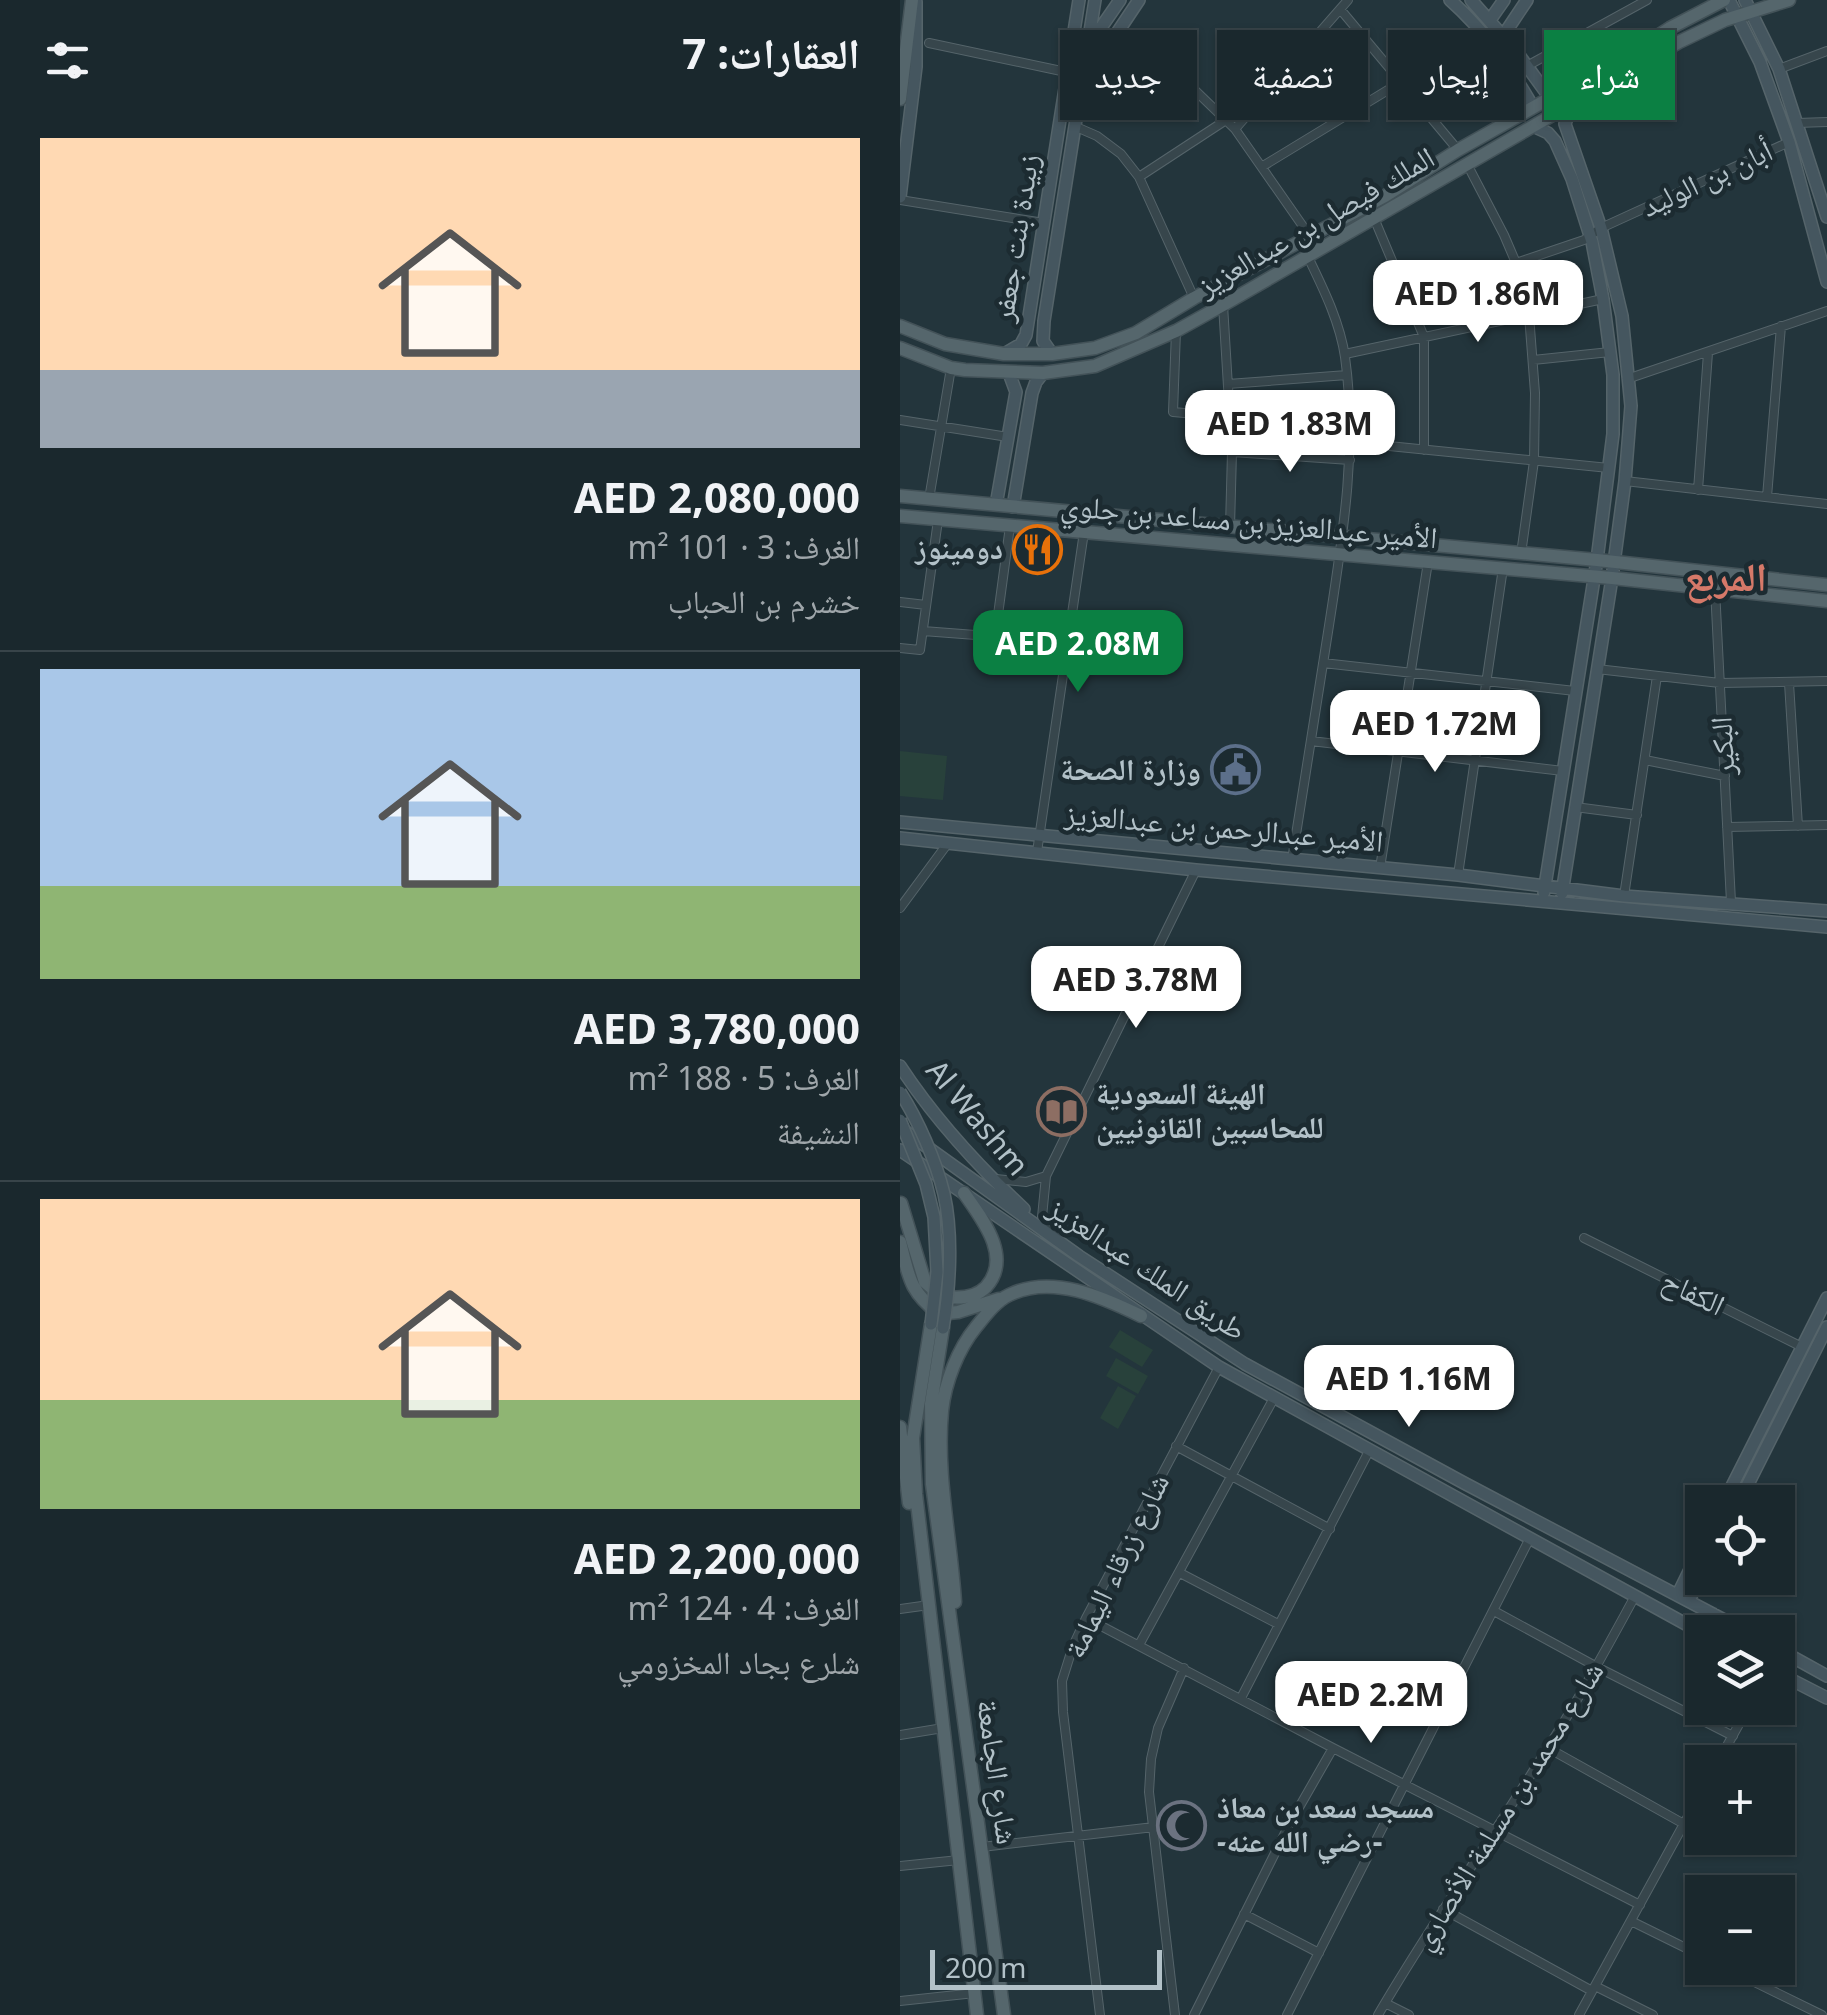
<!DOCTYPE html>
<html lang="ar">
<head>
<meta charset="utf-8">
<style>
  body { margin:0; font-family:"Noto Sans","Noto Naskh Arabic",sans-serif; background:#273439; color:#f1f3f6; direction:rtl; height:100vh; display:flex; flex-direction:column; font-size:38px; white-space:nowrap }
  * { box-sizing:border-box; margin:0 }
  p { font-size:32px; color:#9fa6aa }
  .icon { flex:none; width:55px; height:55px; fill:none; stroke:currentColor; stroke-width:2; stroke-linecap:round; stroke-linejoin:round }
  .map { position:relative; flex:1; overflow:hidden; direction:ltr }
  .panel { display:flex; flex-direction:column; background:#1a282d; width:900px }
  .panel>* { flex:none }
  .guide { position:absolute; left:30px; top:30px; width:745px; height:90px; direction:rtl; display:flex; gap:20px }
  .buttons { position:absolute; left:785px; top:1485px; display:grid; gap:20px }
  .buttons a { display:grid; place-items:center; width:110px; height:110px; border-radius:0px; background:#1a282d; box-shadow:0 2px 8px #0004,0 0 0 2px #384449; font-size:50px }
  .scale { position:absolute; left:30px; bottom:25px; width:232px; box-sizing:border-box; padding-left:10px; border:5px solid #b2c1c8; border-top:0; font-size:28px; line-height:35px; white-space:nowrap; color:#b2c1c8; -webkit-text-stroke:8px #1c2b31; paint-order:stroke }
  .price { position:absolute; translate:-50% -85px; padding:0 22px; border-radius:20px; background:#fff; color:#222; font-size:32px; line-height:65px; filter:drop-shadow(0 2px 5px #0008) }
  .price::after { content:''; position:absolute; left:50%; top:60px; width:30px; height:22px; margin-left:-15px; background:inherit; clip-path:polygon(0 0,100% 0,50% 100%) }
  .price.active { background:#0b8043; color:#fff }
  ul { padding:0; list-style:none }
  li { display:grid; align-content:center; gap:20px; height:530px; padding:0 40px }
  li+li { border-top:2px solid #384449 }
  li span { display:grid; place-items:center; height:310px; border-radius:0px; color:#555 }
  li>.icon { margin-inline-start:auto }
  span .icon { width:180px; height:180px; fill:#fffc; stroke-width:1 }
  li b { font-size:42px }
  h2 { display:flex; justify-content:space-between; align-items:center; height:120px; padding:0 40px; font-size:42px }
  .pill { padding:0 35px; border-radius:0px; background:#1a282d; box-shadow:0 2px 8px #0004,0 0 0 2px #384449; font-size:35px; line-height:90px }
  .pill.active { background:#0b8043; color:#fff }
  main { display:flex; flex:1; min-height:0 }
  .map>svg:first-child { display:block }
  .green { fill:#28413b }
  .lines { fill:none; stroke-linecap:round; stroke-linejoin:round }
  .street-casing { stroke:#55646a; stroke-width:10 }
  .secondary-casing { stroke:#55646a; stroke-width:14 }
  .primary-casing { stroke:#435258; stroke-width:15 }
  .street { stroke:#37464c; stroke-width:8 }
  .secondary { stroke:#45565f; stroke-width:11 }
  .primary { stroke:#55666c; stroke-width:12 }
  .secondary-bridge-casing { stroke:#55646a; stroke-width:14; stroke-linecap:butt }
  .secondary-bridge { stroke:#45565f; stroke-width:11 }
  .labels { text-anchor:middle; stroke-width:9; stroke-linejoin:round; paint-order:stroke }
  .street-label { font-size:30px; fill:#b2c1c8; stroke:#1c2b31 }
  .poi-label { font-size:30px; font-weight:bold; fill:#b2c1c8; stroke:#1c2b31; text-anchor:end }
  .district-label { font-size:40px; font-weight:bold; fill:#d67969; stroke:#1c2b31 }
</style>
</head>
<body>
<main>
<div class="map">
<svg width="927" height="2015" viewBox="0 0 927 2015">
  <rect width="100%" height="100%" fill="#23353c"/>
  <path class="green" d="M0,751L47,756L43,800L0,796Z
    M220,1330L253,1350L242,1367L209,1347Z
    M216,1358L248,1376L238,1394L206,1376Z
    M218,1386L236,1396L218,1429L200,1418Z"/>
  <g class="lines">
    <defs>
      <path id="street" d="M440,9L558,150
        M218,32L270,66L335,129L409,235
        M29,43L166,72
        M627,66L747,0
        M879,69L927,51
        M897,123L927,122
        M174,126L197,136L221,154L239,177L294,298
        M335,129L448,0
        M567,164L604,235L622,277L629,315L635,393L634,461L621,554
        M363,166L501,82
        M239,177L326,120
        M0,200L144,223
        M474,218L524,337V450
        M616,263L684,240L701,228L889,142
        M323,305L332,452L330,527
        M276,331L273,412L330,417
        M445,354L703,299
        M633,360L710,352
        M727,379L927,311
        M328,384L447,375
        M0,420L108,437
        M449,442L709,468
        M332,452L450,460
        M725,481L927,504
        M798,490L808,353
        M867,497L881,326
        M29,499L51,368
        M815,589L831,902
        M0,602L26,605
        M23,631L167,642
        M95,637L110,526
        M0,648L20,650L38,520
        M423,663L675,691
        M697,669L820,683L927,681
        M889,683L898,826
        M411,741L663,771
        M745,760L825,776
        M675,807L737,815
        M827,827L927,825
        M137,852L184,532
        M392,860C404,784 416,708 428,632C442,541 458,449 445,357C440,322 423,288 408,257
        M480,868L528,562
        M558,875L603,568
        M724,896L757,676
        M0,908L48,843
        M96,1179L126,1182L146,1176
        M156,1236L142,1217L146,1176L296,870
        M684,1238L902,1347
        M276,1446L430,1529
        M280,1573L378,1624
        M0,1609L29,1605
        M594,1611L697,1667L833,1736
        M186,1618L433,1748L740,1905
        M239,1645L374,1398
        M341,1698L469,1451
        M0,1735L43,1728
        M648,1748L784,1824
        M818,1762L848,1708
        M82,1847L254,1827
        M0,1866L59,1860
        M543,1909L692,1991
        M344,1914L419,1953
        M731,1921L802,1956
        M826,1968L922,2015
        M695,1986L753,2015
        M0,2001L75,1993
        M485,2003L509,2015
        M200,2015L163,1712L162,1681L173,1646L186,1618L319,1367
        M275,2015L249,1792L251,1759L258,1728L284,1668
        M294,2015L389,1825L433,1748
        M387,2015L630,1538
        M478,2015C531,1924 592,1838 647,1749C679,1699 707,1648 735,1596
        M679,2015L802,1791"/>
      <path id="secondary" d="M550,0C585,31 610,67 633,107
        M571,0L616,51L650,98
        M829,0L860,62L889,142L927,282
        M845,0L879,69L927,217
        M590,20L604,0
        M603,36L627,0
        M191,42L220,0
        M183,84L239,0
        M635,127L648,133L655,141L672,179L692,242L703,299L713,375V434L697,560L644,892
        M0,197L16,67V2
        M104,354L121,344L126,335L179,0
        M152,354L143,341L144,321L195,0
        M96,505L116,392L109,373
        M113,507L132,393L136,382L143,373
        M0,822L558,875L724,896L927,911
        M0,838L296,870L927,927
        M662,893L712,578L725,481L731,406L722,316L701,228L665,124L671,106
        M0,1066C34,1118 78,1166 124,1209
        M2,1129L179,1256L345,1364L564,1483L847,1632
        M0,1150L319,1367L802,1633
        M824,1502L927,1298
        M839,1502L927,1327
        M778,1594L802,1545
        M789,1600L802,1574
        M811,1632L801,1627L797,1620L805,1613L813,1614
        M878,1649L927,1676
        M878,1673L927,1698"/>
      <path id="primary" d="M0,99L12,0
        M0,326L45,344L104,354H152L195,348L236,333L294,298L485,196L558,150L742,46L770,28L824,0
        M0,348L51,368L65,370L143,373L195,366L276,331L323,305L779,42L825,20L889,0
        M0,496L697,560L927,585
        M0,516L712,578L927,601
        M1,1203L25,1282L41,1296C57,1299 74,1299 86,1287C113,1257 82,1219 64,1193
        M0,1242C9,1277 9,1291 39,1314L58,1312L99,1299
        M31,1324L13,1438L16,1494L77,2015
        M43,1328L31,1404L32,1484L104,2015
        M0,1427L9,1503
        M55,1602C51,1539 36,1474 42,1411C45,1382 58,1349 76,1327C85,1316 96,1301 109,1295C152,1274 202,1297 241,1316"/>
    </defs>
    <use href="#street" class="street-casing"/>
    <use href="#secondary" class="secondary-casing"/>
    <use href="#primary" class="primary-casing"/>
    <use href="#street" class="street"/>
    <use href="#secondary" class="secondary"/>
    <use href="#primary" class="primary"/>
    <defs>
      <path id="secondary-bridge" d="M0,1092C18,1120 36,1161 44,1194C53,1234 50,1288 43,1328
        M0,1120L26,1184L34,1217L37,1272L31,1324"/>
    </defs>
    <use href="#secondary-bridge" class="secondary-bridge-casing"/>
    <use href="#secondary-bridge" class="secondary-bridge"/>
  </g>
  <defs>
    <symbol id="restaurant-ring" viewBox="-11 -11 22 22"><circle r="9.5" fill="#1c2b31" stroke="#e8710a" stroke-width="1.5"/><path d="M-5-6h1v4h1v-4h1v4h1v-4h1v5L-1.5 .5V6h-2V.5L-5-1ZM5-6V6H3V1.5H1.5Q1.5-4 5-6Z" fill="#e8710a"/></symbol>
    <symbol id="civic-ring" viewBox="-11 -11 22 22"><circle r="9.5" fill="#1c2b31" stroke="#5c6f8a" stroke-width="1.5"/><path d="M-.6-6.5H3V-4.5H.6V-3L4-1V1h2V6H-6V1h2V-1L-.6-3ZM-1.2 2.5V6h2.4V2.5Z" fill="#5c6f8a"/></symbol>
    <symbol id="library-ring" viewBox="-11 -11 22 22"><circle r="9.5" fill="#1c2b31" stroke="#8d6e63" stroke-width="1.5"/><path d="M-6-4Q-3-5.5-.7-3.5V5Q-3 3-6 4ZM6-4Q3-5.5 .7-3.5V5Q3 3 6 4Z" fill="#8d6e63"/></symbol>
    <symbol id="mosque-ring" viewBox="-11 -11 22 22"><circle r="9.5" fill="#1c2b31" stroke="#6b7280" stroke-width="1.5"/><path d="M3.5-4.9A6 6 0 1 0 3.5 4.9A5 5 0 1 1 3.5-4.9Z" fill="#6b7280"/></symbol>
  </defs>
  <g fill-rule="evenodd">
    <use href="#restaurant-ring" x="110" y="522" width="55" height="55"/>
    <use href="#civic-ring" x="308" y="742" width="55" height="55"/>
    <use href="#library-ring" x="134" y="1084" width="55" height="55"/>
    <use href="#mosque-ring" x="254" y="1798" width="55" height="55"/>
  </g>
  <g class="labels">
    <g class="street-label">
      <text transform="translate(807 179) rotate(-25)" y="10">أبان بن الوليد</text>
      <text transform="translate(416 222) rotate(-30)" y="10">الملك فيصل بن عبدالعزيز</text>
      <text transform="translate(116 238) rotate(-81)" y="10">زبيدة بنت جعفر</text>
      <text transform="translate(349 522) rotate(5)" y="10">الأمير عبدالعزيز بن مساعد بن جلوي</text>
      <text transform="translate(823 746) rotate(-93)" y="10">البكير</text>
      <text transform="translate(324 828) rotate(5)" y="10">الأمير عبدالرحمن بن عبدالعزيز</text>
      <text transform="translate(77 1118) rotate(50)" y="10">Al Washm</text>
      <text transform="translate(247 1269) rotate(34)" y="10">طريق الملك عبدالعزيز</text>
      <text transform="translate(793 1293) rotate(26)" y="10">الكفاح</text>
      <text transform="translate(217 1566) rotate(-64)" y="10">شارع زرقاء اليمامة</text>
      <text transform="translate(97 1772) rotate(82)" y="10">شارع الجامعة</text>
      <text transform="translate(608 1806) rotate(-58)" y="10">شارع محمد بن مسلمة الأنصاري</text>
    </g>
    <g class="poi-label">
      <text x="103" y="559">دومينوز</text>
      <text x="301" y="780">وزارة الصحة</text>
      <text x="196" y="1104" text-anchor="start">الهيئة السعودية<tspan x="196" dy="34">للمحاسبين القانونيين</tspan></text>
      <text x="317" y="1818" text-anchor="start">مسجد سعد بن معاذ<tspan x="317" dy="34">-رضي الله عنه-</tspan></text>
    </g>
    <g class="district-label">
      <text x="826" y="591">المربع</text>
    </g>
  </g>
</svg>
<div class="buttons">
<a><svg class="icon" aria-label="locate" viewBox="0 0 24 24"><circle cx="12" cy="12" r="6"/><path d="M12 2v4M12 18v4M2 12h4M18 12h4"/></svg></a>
<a><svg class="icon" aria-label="layers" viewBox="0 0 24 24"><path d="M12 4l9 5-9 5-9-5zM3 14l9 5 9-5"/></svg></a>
<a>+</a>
<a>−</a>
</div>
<div class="scale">200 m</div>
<b class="price" style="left:578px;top:345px">AED 1.86M</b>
<b class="price" style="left:390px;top:475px">AED 1.83M</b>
<b class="price active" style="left:178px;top:695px">AED 2.08M</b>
<b class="price" style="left:535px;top:775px">AED 1.72M</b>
<b class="price" style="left:236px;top:1031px">AED 3.78M</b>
<b class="price" style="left:509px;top:1430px">AED 1.16M</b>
<b class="price" style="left:471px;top:1746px">AED 2.2M</b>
<div class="guide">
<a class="pill active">شراء</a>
<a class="pill">إيجار</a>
<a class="pill">تصفية</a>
<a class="pill">جديد</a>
</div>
</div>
<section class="panel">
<h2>العقارات: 7<svg class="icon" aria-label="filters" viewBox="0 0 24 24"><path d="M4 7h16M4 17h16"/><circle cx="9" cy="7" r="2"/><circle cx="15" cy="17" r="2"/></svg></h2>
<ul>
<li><span style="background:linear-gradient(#ffd9b3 75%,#9aa5b1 0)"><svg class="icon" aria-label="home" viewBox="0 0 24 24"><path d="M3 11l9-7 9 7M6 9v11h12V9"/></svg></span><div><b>AED 2,080,000</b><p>الغرف: 3 · 101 m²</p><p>خشرم بن الحباب</p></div></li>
<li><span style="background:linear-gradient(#a9c7e8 70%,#8fb573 0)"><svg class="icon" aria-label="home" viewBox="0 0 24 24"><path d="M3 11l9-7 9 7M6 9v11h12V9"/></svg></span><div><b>AED 3,780,000</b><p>الغرف: 5 · 188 m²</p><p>النشيفة</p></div></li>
<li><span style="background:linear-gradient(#ffd9b3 65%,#8fb573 0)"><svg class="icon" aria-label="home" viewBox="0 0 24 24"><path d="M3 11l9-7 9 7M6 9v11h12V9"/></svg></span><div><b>AED 2,200,000</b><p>الغرف: 4 · 124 m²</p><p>شلرع بجاد المخزومي</p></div></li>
</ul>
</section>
</main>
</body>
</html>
